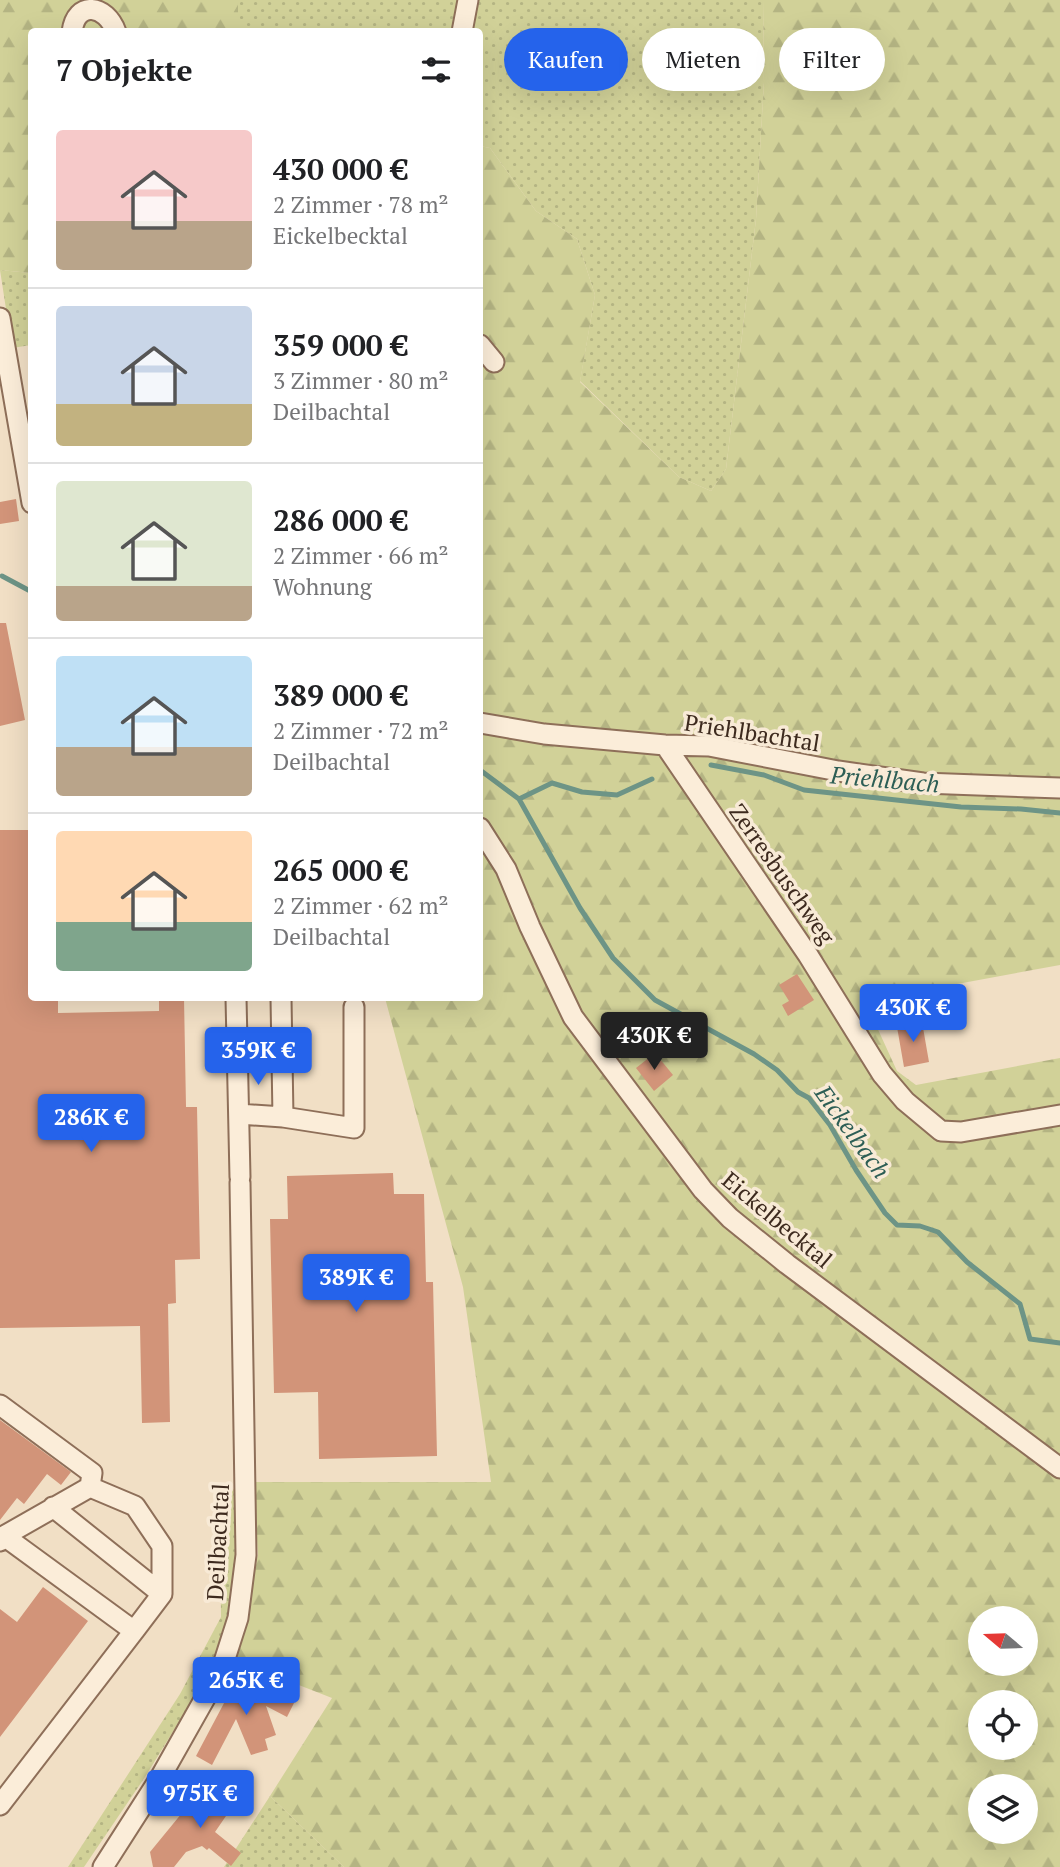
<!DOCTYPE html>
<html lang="de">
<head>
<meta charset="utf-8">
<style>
  body { margin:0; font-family:"PT Serif",serif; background:#f2f2f2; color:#202124; height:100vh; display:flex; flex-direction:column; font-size:26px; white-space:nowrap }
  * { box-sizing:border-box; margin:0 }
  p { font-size:23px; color:#757577 }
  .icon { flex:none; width:38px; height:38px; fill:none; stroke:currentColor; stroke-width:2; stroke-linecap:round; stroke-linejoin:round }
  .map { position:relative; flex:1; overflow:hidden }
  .drawer { position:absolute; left:28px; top:28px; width:455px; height:973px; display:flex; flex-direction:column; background:#fff; border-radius:7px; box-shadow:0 7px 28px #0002 }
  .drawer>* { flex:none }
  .top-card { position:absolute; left:504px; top:28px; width:450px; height:63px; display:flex; gap:14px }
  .needle { width:46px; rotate:289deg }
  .tools { position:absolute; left:968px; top:1606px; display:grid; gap:14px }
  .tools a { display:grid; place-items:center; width:70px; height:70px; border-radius:50%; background:#fff; box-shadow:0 7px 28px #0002; font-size:35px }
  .price { position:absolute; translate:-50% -60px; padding:0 16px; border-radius:7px; background:#2563eb; color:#fff; font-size:23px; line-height:46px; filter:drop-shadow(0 2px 4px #0008) }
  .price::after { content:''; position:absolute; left:50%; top:42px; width:21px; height:16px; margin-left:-10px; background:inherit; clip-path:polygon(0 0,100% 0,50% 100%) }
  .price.active { background:#222; color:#fff }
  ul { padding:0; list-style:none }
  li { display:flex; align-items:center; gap:21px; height:175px; padding:0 28px }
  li+li { border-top:2px solid #e0e0e0 }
  li span { display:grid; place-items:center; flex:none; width:196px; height:140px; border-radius:7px; color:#555 }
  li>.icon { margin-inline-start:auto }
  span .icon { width:84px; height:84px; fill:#fffc; stroke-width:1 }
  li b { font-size:30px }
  h2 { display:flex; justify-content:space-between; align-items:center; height:84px; padding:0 28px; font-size:30px }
  .tag { padding:0 24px; border-radius:32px; background:#fff; box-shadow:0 7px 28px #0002; font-size:24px; line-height:63px }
  .tag.active { background:#2563eb; color:#fff }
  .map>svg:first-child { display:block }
  .grass { fill:url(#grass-dots) }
  .forest { fill:url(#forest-firs); fill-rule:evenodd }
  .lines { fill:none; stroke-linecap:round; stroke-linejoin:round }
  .stream { stroke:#6d9486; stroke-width:5 }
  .building { fill:#d29479 }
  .minor-casing { stroke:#8e6f59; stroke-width:23 }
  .minor { stroke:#fbedd9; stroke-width:19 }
  .labels { text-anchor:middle; stroke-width:7; stroke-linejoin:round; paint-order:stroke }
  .street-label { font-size:23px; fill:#3d2a1e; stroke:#f8ead6 }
  .water-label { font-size:24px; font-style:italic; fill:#2d5e55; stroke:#f8ead6 }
</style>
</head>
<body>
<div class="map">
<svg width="1060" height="1867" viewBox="0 0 1060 1867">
  <defs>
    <pattern id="grass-dots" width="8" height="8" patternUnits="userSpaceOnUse" patternTransform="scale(1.75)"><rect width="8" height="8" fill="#d1d198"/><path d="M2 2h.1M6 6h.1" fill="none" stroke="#b4b483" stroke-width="1.8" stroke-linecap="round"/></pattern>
    <pattern id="forest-firs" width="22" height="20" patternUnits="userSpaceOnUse" patternTransform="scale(1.75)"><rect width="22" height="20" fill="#d1d198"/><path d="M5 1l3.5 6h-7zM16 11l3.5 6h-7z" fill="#b4b483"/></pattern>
  </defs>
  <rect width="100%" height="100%" fill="#f1dfc5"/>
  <path class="grass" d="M238,0H763L764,82L756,219L726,469L711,491L679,477L580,381L595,295L577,239L536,211L490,148L480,146V32H238Z
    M0,270L31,273V345L12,348Z
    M238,1482V1554L230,1616L214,1665L145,1777L84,1867H68L180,1694L221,1617L220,1511Z
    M270,1796L344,1867H224Z"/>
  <path class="forest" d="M0,0H238V31L32,32L31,273L0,270Z
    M763,0H1060V965L865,1001L897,1071L916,1085L1060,1058V1867H344L270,1796L332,1698L232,1659L246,1620L258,1554L253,1482H491L463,1287L385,998H480V146L490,148L536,211L577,239L595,295L580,382L679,477L711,491L726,469L756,219L764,82ZM980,1619H1026V1664H980ZM980,1703H1026V1748H980ZM980,1787H1026V1832H980Z"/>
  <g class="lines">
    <path class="stream" d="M2,576L32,592
      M711,765L764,775L804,790L961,807L1021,809L1060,813
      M480,770L519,799L580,908L613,958L655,1000L754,1054L777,1070L798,1092L809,1098L830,1125L856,1170L885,1213L897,1225L920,1226L938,1232L967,1262L1020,1304L1030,1339L1060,1343
      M519,799L552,783L582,792L617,795L652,779"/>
  </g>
  <path class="building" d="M16,499L19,521L0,524V502Z
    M0,623H6L25,720L0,726Z
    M0,830H32V998H58V1013L159,1011V998H184L186,1107H197L200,1259L175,1260L176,1303L168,1304L170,1422L142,1423L140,1326L0,1328Z
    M797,974L814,1000L788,1016L782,1005L789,1001L779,985Z
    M922,1022L929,1062L904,1067L897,1027Z
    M655,1053L673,1075L654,1091L636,1068Z
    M393,1173L394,1194H424L426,1282H433L437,1456L319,1459L318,1392L274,1393L270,1219H288L287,1176Z
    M0,1420L71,1472L61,1485L47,1474L24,1504L17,1498L0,1520Z
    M43,1587L88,1621L0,1737V1609L17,1622Z
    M241,1671L295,1701L287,1717L266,1706L276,1735L265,1739L268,1750L251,1755L236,1719L212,1765L196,1756Z
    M238,1772L250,1781L215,1832L241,1853L231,1866L209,1848L207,1850L202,1846L186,1852L174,1867H153L150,1852L191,1802L204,1813L211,1803L214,1806Z"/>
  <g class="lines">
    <defs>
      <path id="minor" d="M72,32C76,0 106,4 116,32
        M462,32L468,0
        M0,318L32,503
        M480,345L494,362
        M480,723L544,734L665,745L709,746L838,771L923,783L1060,788
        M665,745L808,955L882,1074L905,1101L941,1131L961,1132L1060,1115
        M480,828L506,869L530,927L573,1017L703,1190L730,1218L787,1264L1060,1468
        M236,998L240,1177
        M281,998L283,1117
        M239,1114L283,1117L354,1128V1007
        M0,1405L92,1473L90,1487L4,1536
        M90,1487L135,1506L162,1546V1594L134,1631
        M53,1507L162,1594
        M0,1541L4,1536L134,1631L0,1805
        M103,1867L160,1778L222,1668L238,1618L246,1555L240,1183"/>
    </defs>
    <use href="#minor" class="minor-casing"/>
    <use href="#minor" class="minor"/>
  </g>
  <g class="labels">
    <g class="street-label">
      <text transform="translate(752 733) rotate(9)" y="8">Priehlbachtal</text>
      <text transform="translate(782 874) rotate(55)" y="8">Zerresbuschweg</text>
      <text transform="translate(777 1220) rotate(40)" y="8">Eickelbecktal</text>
      <text transform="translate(218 1542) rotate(-87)" y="8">Deilbachtal</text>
    </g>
    <g class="water-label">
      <text transform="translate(885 780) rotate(5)" y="8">Priehlbach</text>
      <text transform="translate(852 1132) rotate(54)" y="8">Eickelbach</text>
    </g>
  </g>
</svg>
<div class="tools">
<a><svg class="needle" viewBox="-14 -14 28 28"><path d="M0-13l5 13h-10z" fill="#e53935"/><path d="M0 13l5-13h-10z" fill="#757577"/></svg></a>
<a><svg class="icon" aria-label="locate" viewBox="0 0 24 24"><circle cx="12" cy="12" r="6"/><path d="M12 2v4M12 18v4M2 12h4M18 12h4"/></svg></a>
<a><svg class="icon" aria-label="layers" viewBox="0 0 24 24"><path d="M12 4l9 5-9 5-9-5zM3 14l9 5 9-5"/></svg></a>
</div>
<b class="price" style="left:913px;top:1044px">430K €</b>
<b class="price active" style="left:654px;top:1072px">430K €</b>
<b class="price" style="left:258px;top:1087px">359K €</b>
<b class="price" style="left:91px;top:1154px">286K €</b>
<b class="price" style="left:356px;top:1314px">389K €</b>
<b class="price" style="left:246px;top:1717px">265K €</b>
<b class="price" style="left:200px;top:1830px">975K €</b>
<div class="top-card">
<a class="tag active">Kaufen</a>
<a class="tag">Mieten</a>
<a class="tag">Filter</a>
</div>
<section class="drawer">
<h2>7 Objekte<svg class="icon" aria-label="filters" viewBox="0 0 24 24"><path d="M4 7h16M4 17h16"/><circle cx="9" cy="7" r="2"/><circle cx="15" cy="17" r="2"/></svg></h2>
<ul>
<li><span style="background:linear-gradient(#f6c9c9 65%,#b9a48a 0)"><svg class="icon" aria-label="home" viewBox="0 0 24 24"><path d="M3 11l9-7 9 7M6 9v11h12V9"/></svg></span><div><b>430 000 €</b><p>2 Zimmer · 78 m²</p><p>Eickelbecktal</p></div></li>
<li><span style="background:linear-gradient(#c9d6e8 70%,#c2b280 0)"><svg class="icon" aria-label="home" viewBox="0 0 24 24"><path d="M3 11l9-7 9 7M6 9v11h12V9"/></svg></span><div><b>359 000 €</b><p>3 Zimmer · 80 m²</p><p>Deilbachtal</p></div></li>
<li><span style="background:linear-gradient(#dfe7d0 75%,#b9a48a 0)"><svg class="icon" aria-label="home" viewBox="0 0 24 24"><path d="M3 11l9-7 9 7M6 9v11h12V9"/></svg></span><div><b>286 000 €</b><p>2 Zimmer · 66 m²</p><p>Wohnung</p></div></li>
<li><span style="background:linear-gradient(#bfe0f5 65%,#b9a48a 0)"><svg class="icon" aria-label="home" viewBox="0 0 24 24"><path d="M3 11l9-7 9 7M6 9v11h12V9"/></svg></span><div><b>389 000 €</b><p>2 Zimmer · 72 m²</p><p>Deilbachtal</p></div></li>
<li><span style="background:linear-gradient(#ffd9b3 65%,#7fa58c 0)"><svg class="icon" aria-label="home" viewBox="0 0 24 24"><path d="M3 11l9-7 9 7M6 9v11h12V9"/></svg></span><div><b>265 000 €</b><p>2 Zimmer · 62 m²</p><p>Deilbachtal</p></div></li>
</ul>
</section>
</div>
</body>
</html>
